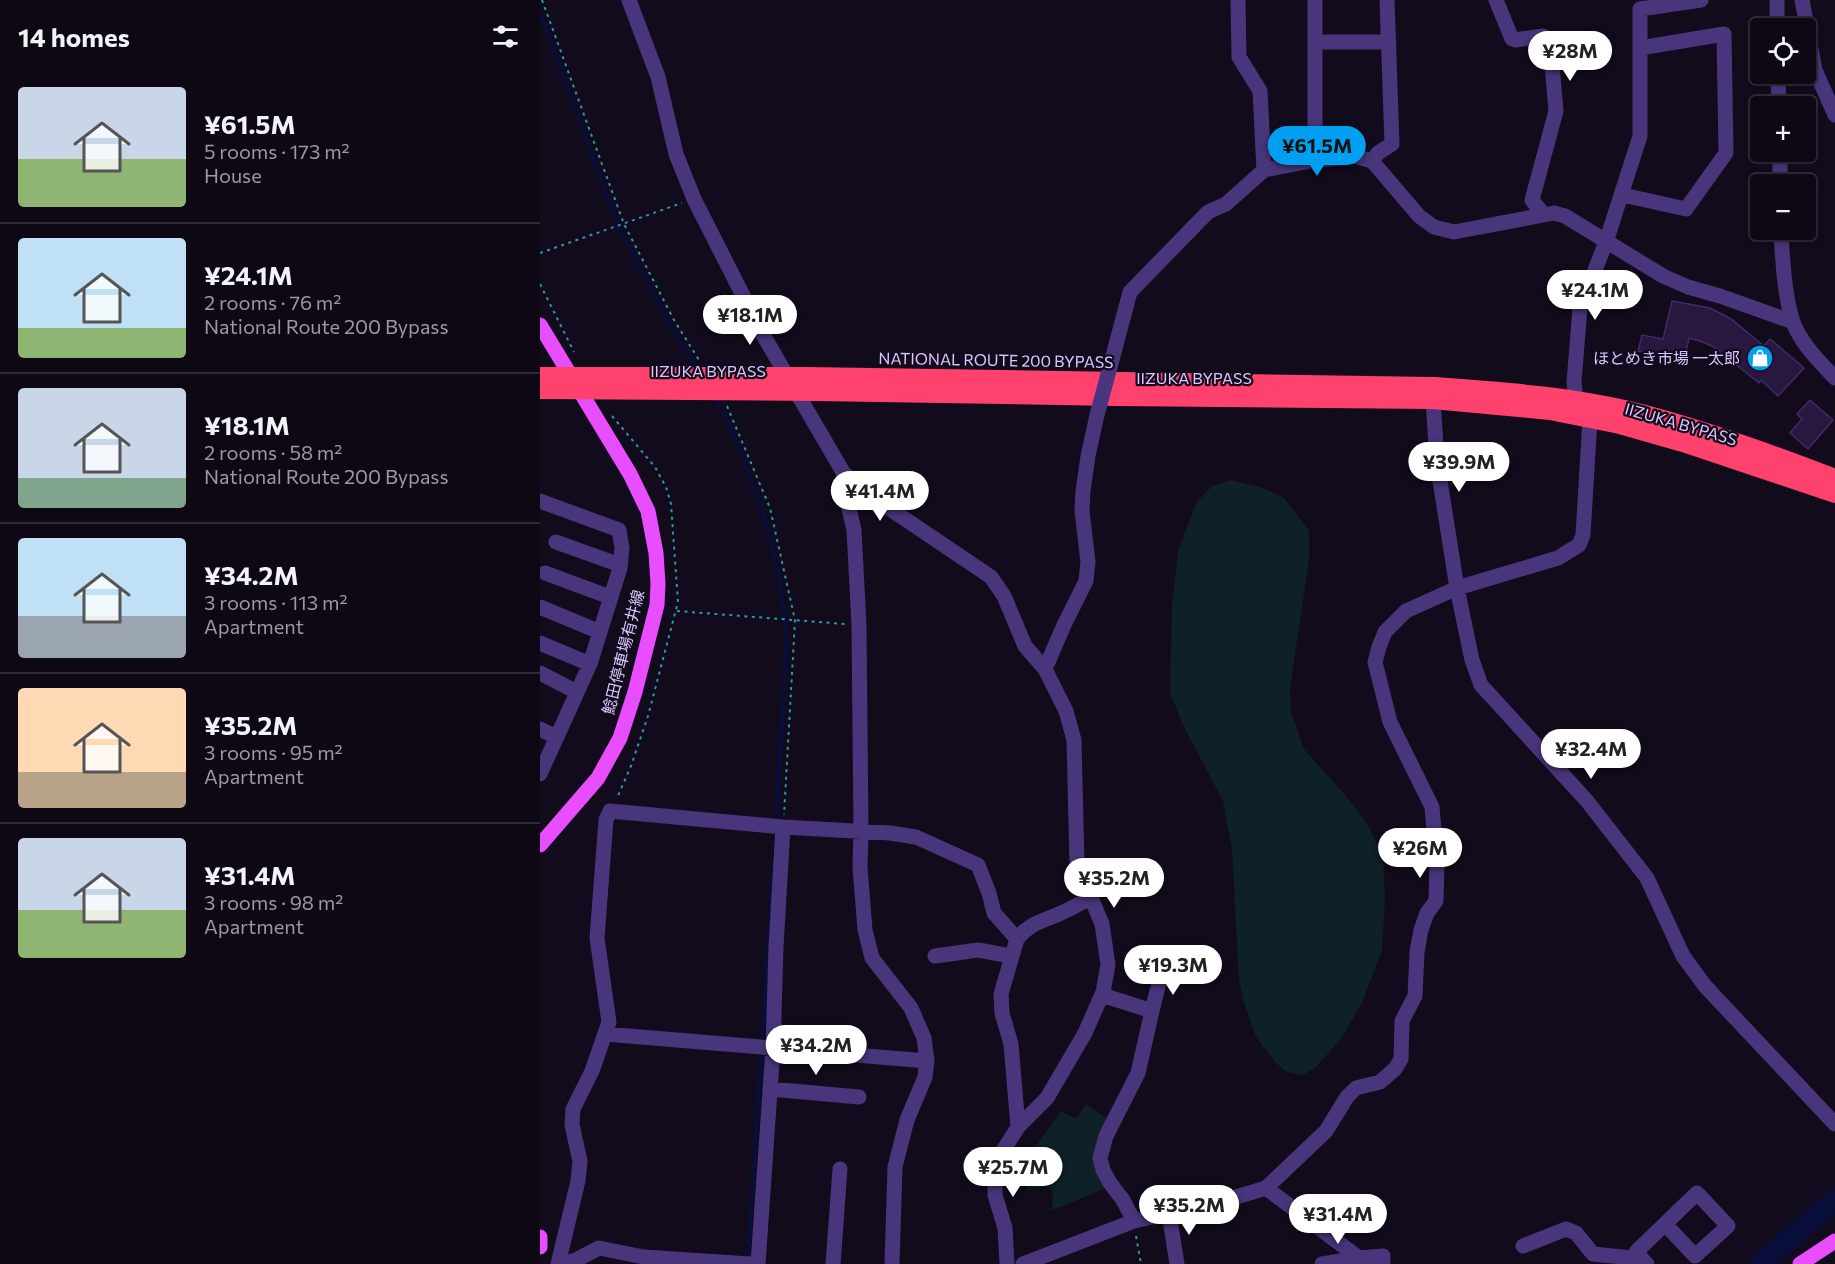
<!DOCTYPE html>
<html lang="en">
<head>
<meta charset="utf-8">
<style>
  body { margin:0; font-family:Commissioner,"Noto Sans JP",sans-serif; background:#1c1622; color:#f1f3f6; height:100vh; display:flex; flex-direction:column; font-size:22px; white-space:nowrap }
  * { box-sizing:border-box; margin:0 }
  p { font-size:20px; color:#9b9aa0 }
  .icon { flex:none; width:33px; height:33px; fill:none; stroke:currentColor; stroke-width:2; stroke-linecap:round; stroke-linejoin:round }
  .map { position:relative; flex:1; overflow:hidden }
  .details { display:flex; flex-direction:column; background:#0e0815; width:540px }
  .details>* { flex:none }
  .controls { position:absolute; left:1210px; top:18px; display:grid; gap:12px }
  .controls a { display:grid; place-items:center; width:66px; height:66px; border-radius:6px; background:#0e0815; box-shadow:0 3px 9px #0003,0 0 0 2px #2e2934; font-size:30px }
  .price { position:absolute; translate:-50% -51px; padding:0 14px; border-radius:21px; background:#fff; color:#222; font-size:20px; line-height:39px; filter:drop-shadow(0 2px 3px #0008) }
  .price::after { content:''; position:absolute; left:50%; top:36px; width:18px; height:14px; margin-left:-9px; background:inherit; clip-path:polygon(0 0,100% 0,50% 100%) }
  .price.selected { background:#009ff1; color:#111 }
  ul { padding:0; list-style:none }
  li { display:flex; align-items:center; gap:18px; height:150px; padding:0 18px }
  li+li { border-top:2px solid #2e2934 }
  li span { display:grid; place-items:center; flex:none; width:168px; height:120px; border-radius:6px; color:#555 }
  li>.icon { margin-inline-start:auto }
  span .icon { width:72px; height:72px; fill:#fffc; stroke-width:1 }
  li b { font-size:26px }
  h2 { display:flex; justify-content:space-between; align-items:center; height:72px; padding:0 18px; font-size:26px }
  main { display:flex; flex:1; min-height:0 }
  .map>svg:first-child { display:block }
  .green { fill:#0e2126 }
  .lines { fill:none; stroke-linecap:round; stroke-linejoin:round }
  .stream { stroke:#080e39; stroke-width:4 }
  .river { stroke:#080e39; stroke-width:22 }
  .building { fill:#28173e; stroke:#45286a; stroke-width:1.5 }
  .path { stroke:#2b97af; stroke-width:2; stroke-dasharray:3 4.5; stroke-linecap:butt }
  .minor { stroke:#49357c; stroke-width:15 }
  .major { stroke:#e84dff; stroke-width:15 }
  .highway { stroke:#ff416e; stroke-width:18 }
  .minor-bridge { stroke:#49357c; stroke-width:15 }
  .highway-bridge { stroke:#ff416e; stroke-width:18 }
  .labels { text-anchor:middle; stroke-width:4.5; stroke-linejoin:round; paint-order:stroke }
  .poi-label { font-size:16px; fill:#dbc6ff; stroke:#120b1c; text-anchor:end }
  .street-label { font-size:16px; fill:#dbc6ff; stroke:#120b1c }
</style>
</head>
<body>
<main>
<section class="details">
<h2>14 homes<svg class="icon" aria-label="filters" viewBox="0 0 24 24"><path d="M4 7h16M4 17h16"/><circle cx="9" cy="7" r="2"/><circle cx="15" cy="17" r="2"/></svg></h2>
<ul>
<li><span style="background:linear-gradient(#c9d6e8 60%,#8fb573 0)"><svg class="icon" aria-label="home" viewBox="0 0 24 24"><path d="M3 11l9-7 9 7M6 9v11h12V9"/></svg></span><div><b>¥61.5M</b><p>5 rooms · 173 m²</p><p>House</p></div></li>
<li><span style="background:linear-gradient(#bfe0f5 75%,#8fb573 0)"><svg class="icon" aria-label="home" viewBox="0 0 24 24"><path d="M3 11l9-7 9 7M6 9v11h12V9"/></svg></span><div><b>¥24.1M</b><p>2 rooms · 76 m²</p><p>National Route 200 Bypass</p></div></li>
<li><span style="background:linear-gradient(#c9d6e8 75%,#7fa58c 0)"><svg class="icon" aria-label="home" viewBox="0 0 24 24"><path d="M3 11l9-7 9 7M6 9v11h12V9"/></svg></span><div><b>¥18.1M</b><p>2 rooms · 58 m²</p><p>National Route 200 Bypass</p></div></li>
<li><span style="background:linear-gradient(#bfe0f5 65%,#9aa5b1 0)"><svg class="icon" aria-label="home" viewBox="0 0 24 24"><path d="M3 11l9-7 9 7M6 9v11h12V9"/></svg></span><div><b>¥34.2M</b><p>3 rooms · 113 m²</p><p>Apartment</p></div></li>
<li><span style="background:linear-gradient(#ffd9b3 70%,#b9a48a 0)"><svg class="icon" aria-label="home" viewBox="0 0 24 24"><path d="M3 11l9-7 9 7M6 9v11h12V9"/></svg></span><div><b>¥35.2M</b><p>3 rooms · 95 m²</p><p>Apartment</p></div></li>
<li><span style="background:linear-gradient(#c9d6e8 60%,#8fb573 0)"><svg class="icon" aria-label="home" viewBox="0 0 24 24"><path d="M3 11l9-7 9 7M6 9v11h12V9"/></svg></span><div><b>¥31.4M</b><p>3 rooms · 98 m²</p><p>Apartment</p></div></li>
</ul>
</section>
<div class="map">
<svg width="1295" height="1264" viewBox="0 0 1295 1264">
  <rect width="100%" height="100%" fill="#120b1c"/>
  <path class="green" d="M691,480L723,488L744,498L769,530V560L750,688L751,712L764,749L812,803L827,824L843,854L845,899L842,950L822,1003L801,1039L776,1067L763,1075L745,1071L734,1061L716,1037L705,1006L699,980L692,849L683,801L643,725L630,693L632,606L638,551L656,503L672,486Z
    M546,1104L569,1120L560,1139L569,1187L512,1210L513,1191L505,1187L487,1191V1176L495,1147L521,1111L536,1119Z"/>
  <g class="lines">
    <path class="stream" d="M0,13L78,226L133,331L158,370
      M174,397L188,420L222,510L238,570L247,636L236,824
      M222,1042L234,861
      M208,1261L221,1050"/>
    <path class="river" d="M1221,1264L1295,1200"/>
  </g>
  <path class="building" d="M1132,301L1170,308L1191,319L1224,346L1230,339L1264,368L1238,396L1221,380L1219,383L1174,347L1160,341L1149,338L1144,361L1098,351L1102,335L1123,339Z
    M1270,400L1293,420L1268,449L1250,433L1262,419L1257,414Z"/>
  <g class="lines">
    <path class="path" d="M2,0L84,224L134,320L159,360
      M0,253L142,203
      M0,284L34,352
      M187,406L230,508L255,620L244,815
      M72,416L115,467L126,487L131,504L138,602L108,716L91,766L77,798
      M137,611L305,624
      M596,1236L601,1264"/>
    <path class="minor" d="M89,0L118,77L136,154L154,199L222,333L303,472L322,490L451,577L464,596L485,646L505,669L526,711L534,740L537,864L562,924L568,965L563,992L545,1033L507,1098L478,1127L459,1157L455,1174V1195L465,1228L467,1264
      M698,0L699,57L720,91L724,170
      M775,0V161
      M956,0L972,39L975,40L1003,36L1010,42L1016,111L992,200L1003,214
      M1237,0V28
      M1262,0L1275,70L1295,115
      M775,42H849
      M1238,74L1239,106
      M1240,152V184
      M832,161L838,153L852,144L847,0
      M1083,195L1146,209L1186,153L1184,34L1100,48
      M1241,230C1242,254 1245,299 1253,322C1261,344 1280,362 1295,378
      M573,356L590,292L668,212L686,204L724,170L771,161L814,156L832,161L879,216L894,227L914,232L1014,213L1025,216L1123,276L1148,287L1180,296L1253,322
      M893,400L897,462L917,588L932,660L941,685L1047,801L1107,878L1143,956L1165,986L1295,1124
      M303,472L304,487L314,530L319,625L321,831L320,867L325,930L332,958L371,1008L384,1038L387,1061L385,1077L367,1120L355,1167L352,1264
      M0,501L79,530L82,548L80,568L50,664L0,774
      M16,542L80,565
      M5,573L70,597
      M0,607L60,632
      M0,643L50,664
      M505,669L524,625L546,581L548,562L542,511L543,491L548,456L557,415
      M0,673L37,692
      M0,729L16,737
      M477,939C489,923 504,921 521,913C531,909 540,903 550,898
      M395,956L438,950L471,956
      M562,995L612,1011L598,1073L566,1136L560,1158L563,1170L570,1183L583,1200L594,1221
      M612,1011L622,971
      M65,1034L387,1061
      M230,1089L319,1097
      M726,1188L819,1258L843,1256V1264
      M629,1213L637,1264
      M983,1246L1026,1229L1036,1233L1053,1254L1102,1259L1107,1264
      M1102,1259L1097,1251L1157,1193L1188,1226L1155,1256L1125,1224
      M18,1264L38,1181L40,1161L32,1125L33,1109L52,1071L69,1022L57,938L66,820L70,811L243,827L350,833L376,837L438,865L449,893L454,913L477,939L461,994L462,1013L471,1044L478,1127
      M21,1264L36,1260L59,1248L104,1257L210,1264
      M218,1264L233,1048L236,947L243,827
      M293,1264L300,1169
      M483,1264L594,1221L676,1203L726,1188L786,1131L807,1097L816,1088L840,1082L855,1069L861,1059L862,1021L875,996L877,952L881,930L887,913L896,901L897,864L892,807L850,722L835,662L839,647L845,632L866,611L917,588L1018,558L1039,545L1043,535L1050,419L1036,400L1034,382L1040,308L1066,242L1100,136V9L1161,0
      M782,1264L819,1258"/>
    <path class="major" d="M0,325L90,474L108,511L116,553L118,584L117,605L95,692L80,738L58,778L0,845
      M0,1237V1247
      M1260,1264L1295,1241"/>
    <path class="highway" d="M267,376L893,386C964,391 1036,396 1105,414C1169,431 1233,454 1295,478
      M276,392L576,397L893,400L1010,411L1080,425L1143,443L1295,494"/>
    <path class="minor-bridge" d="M557,415L573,356"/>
    <path class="highway-bridge" d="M0,376H267
      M0,390L276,392"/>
  </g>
  <defs>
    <symbol id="shop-disc" viewBox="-11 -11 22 22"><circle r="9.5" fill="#009ff1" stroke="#120b1c"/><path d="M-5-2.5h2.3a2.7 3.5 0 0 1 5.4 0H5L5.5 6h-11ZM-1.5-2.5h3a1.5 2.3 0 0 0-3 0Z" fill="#fff"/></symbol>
  </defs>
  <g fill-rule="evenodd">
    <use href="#shop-disc" x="1205" y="343" width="30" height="30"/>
  </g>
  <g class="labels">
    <g class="poi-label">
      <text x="1200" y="364">ほとめき市場 一太郎</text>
    </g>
    <g class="street-label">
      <text transform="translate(456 360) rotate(1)" y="6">NATIONAL ROUTE 200 BYPASS</text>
      <text x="168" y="377">IIZUKA BYPASS</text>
      <text x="654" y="384">IIZUKA BYPASS</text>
      <text transform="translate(1141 424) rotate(16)" y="6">IIZUKA BYPASS</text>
      <text transform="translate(83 652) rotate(-76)" y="6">鯰田停車場有井線</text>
    </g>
  </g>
</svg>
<div class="controls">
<a><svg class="icon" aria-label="locate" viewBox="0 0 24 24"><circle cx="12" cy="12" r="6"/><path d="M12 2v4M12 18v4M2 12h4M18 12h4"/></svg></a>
<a>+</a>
<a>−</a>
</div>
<b class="price" style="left:1030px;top:82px">¥28M</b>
<b class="price selected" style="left:777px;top:177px">¥61.5M</b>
<b class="price" style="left:1055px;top:321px">¥24.1M</b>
<b class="price" style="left:210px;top:346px">¥18.1M</b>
<b class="price" style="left:919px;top:493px">¥39.9M</b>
<b class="price" style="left:340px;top:522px">¥41.4M</b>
<b class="price" style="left:1051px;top:780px">¥32.4M</b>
<b class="price" style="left:880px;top:879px">¥26M</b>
<b class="price" style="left:574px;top:909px">¥35.2M</b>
<b class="price" style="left:633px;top:996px">¥19.3M</b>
<b class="price" style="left:276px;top:1076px">¥34.2M</b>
<b class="price" style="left:473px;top:1198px">¥25.7M</b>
<b class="price" style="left:649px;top:1236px">¥35.2M</b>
<b class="price" style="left:798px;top:1245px">¥31.4M</b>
</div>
</main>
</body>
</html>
